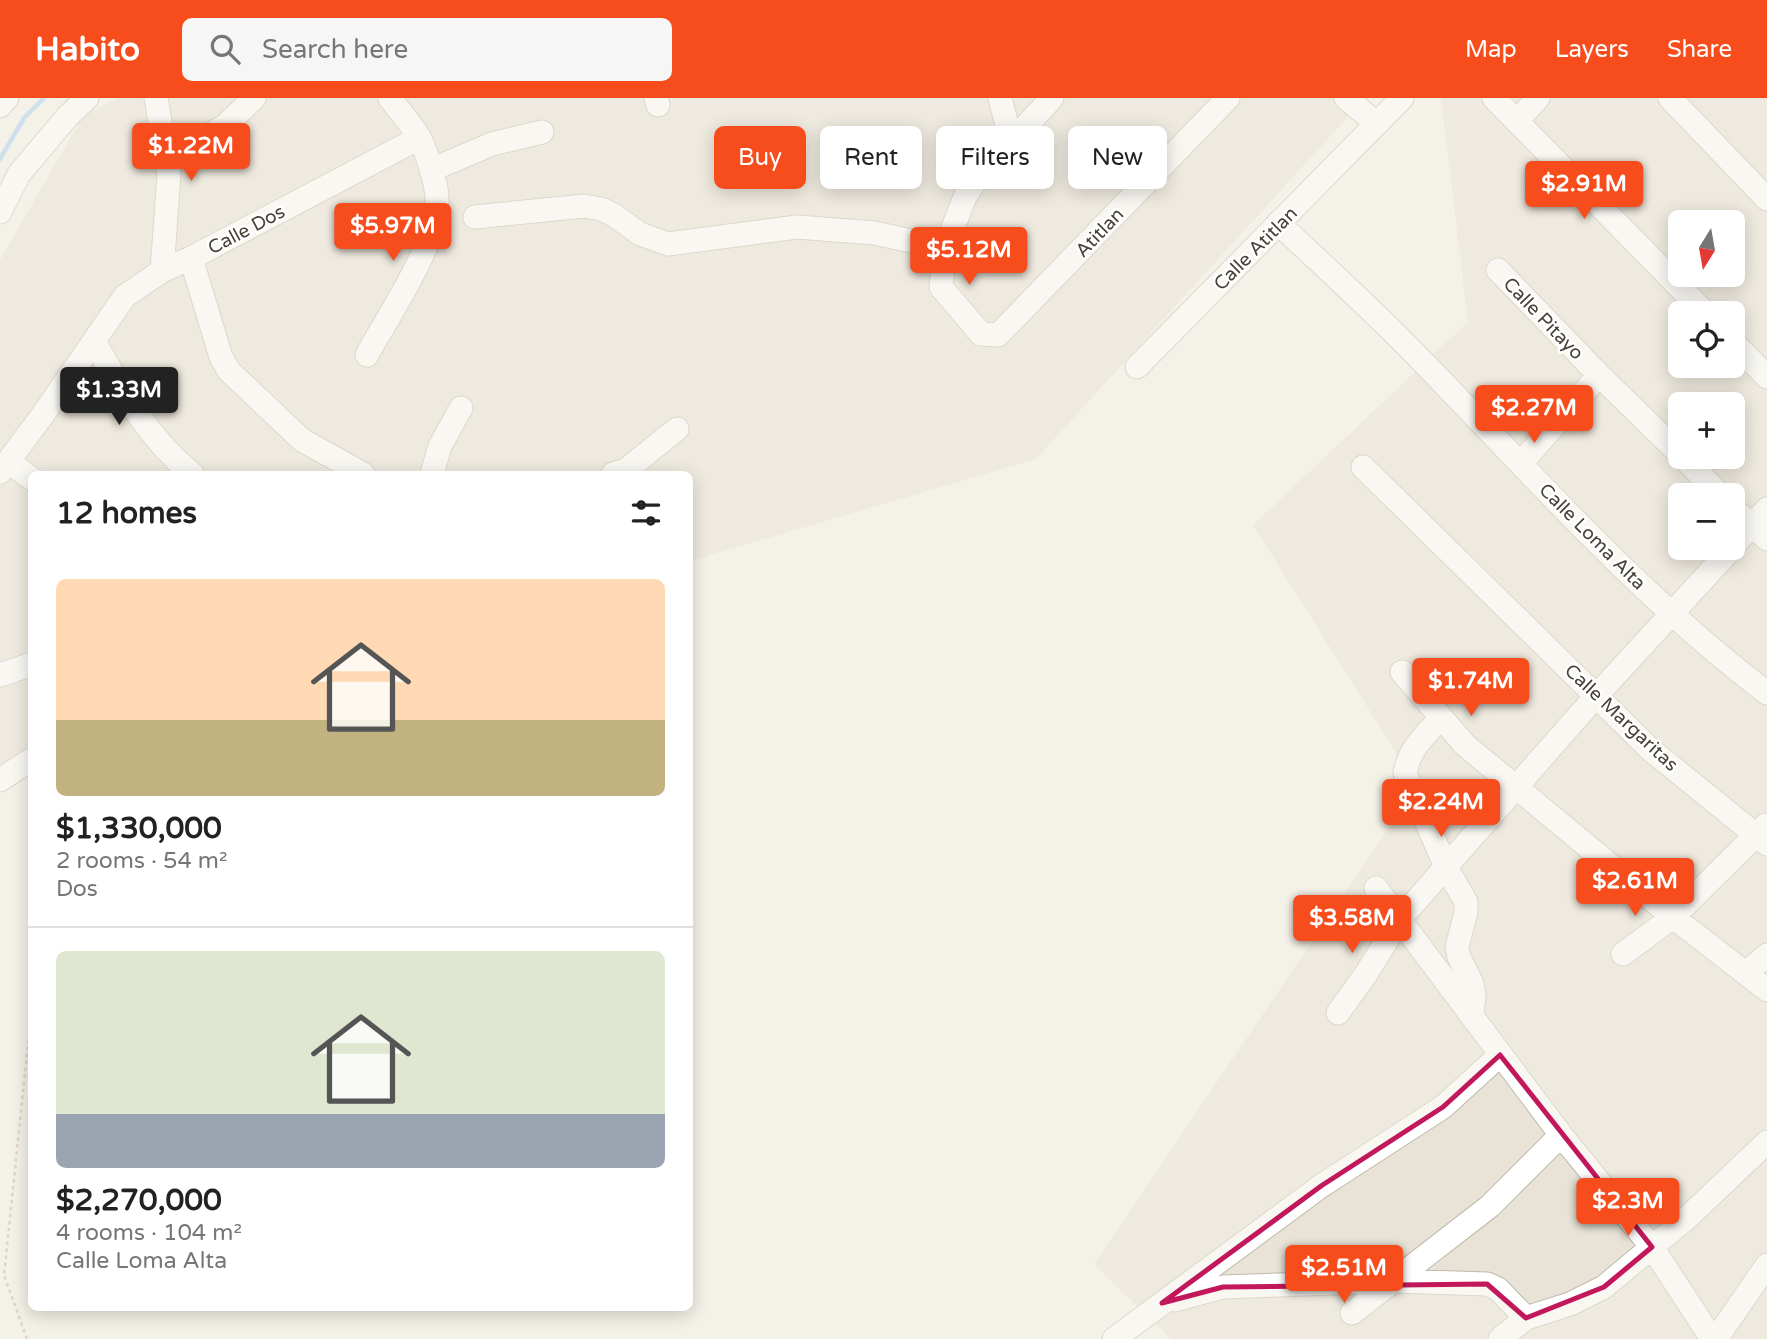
<!DOCTYPE html>
<html lang="en">
<head>
<meta charset="utf-8">
<style>
  body { margin:0; font-family:"Varela Round",sans-serif; background:#f6f6f6; color:#222; height:100vh; display:flex; flex-direction:column; font-size:26px; white-space:nowrap }
  * { box-sizing:border-box; margin:0 }
  p { font-size:23px; color:#767676 }
  .icon { flex:none; width:38px; height:38px; fill:none; stroke:currentColor; stroke-width:2; stroke-linecap:round; stroke-linejoin:round }
  .map { position:relative; flex:1; overflow:hidden }
  .sheet { position:absolute; left:28px; top:373px; width:665px; height:840px; display:flex; flex-direction:column; background:#fff; border-radius:10px; box-shadow:0 4px 18px #0003 }
  .sheet>* { flex:none }
  .guide { position:absolute; left:714px; top:28px; width:665px; height:63px; display:flex; gap:14px }
  .needle { width:46px; rotate:191deg }
  .fabs { position:absolute; left:1668px; top:112px; display:grid; gap:14px }
  .fabs a { display:grid; place-items:center; width:77px; height:77px; border-radius:10px; background:#fff; box-shadow:0 4px 18px #0003; font-size:35px }
  .price { position:absolute; translate:-50% -60px; padding:0 16px; border-radius:7px; background:#f74c1c; color:#fff; font-size:23px; line-height:46px; filter:drop-shadow(0 2px 4px #0008) }
  .price::after { content:''; position:absolute; left:50%; top:42px; width:21px; height:16px; margin-left:-10px; background:inherit; clip-path:polygon(0 0,100% 0,50% 100%) }
  .price.current { background:#222; color:#fff }
  ul { padding:0; list-style:none }
  li { display:grid; align-content:center; gap:14px; height:371px; padding:0 28px }
  li+li { border-top:2px solid #e0e0e0 }
  li span { display:grid; place-items:center; height:217px; border-radius:10px; color:#555 }
  li>.icon { margin-inline-start:auto }
  span .icon { width:126px; height:126px; fill:#fffc; stroke-width:1 }
  li b { font-size:30px }
  h2 { display:flex; justify-content:space-between; align-items:center; height:84px; padding:0 28px; font-size:30px }
  .pill { padding:0 24px; border-radius:10px; background:#fff; box-shadow:0 4px 18px #0003; font-size:24px; line-height:63px }
  .pill.current { background:#f74c1c; color:#fff }
  header { display:flex; align-items:center; gap:42px; box-sizing:border-box; height:98px; padding:0 35px; background:#f74c1c; color:#fff }
  header strong { font-size:33px }
  nav { display:flex; gap:38px; margin-inline-start:auto; font-size:24px }
  .search { width:490px; height:63px; background:#f6f6f6; display:flex; align-items:center; gap:18px; box-sizing:border-box; padding:0 24px; border-radius:10px; color:#767676; font-size:26px }
  .map>svg:first-child { display:block }
  .residential { fill:#e8e3d6; fill-rule:evenodd }
  .lines { fill:none; stroke-linecap:round; stroke-linejoin:round }
  .stream { stroke:#a5ccf0; stroke-width:4.5 }
  .minor-casing { stroke:#bfbaab; stroke-width:25 }
  .path { stroke:#c1b79c; stroke-width:2.5; stroke-dasharray:3.5 3.5; stroke-linecap:butt }
  .minor { stroke:#fff; stroke-width:23 }
  .marked { fill:none; stroke:#c2185b; stroke-width:5; stroke-linejoin:round }
  .labels { text-anchor:middle; stroke-width:5; stroke-linejoin:round; paint-order:stroke }
  .street-label { font-size:19px; fill:#474237; stroke:#fff }
</style>
</head>
<body>
<header>
<strong>Habito</strong>
<div class="search"><svg class="icon" aria-label="search" viewBox="0 0 24 24"><circle cx="10" cy="10" r="6"/><path d="M15 15l6 6"/></svg>Search here</div>
<nav><a>Map</a><a>Layers</a><a>Share</a></nav>
</header>
<div class="map">
<svg width="1767" height="1241" viewBox="0 0 1767 1241">
  <rect width="100%" height="100%" fill="#f4f1e8"/>
  <path class="residential" d="M119,0H1365L1036,361L690,463V376H32L31,657L0,666V162L83,18Z
    M1441,0H1767V1241H1171L1094,1166L1417,688L1253,427L1468,224ZM1680,124H1732V177H1680ZM1680,215H1732V268H1680ZM1680,306H1732V359H1680ZM1680,397H1732V450H1680Z"/>
  <g class="lines">
    <path class="stream" d="M0,61L24,20L44,0"/>
    <defs>
      <path id="minor" d="M156,0L169,77L162,173
        M656,0L658,7
        M1000,0L1011,43
        M1052,0L976,82L965,99L945,150L941,189L981,236L998,237L1228,0
        M1346,0L1377,26
        M1494,0L1705,215
        M1670,0L1767,101
        M0,8L7,0
        M1517,23L1538,0
        M203,41L226,27L254,0
        M431,72L492,46L542,34
        M0,114L19,76L67,19L87,0
        M475,119L584,108L601,111L614,117L640,136L668,146L797,129L874,135L945,150
        M1278,125C1326,170 1375,214 1420,261C1532,376 1639,498 1767,595
        M191,160L221,259L229,273L302,342L363,376
        M1498,172L1599,277L1680,356
        M94,243C123,294 147,339 192,376
        M1732,243L1767,279
        M367,257C389,216 438,146 437,101C437,85 426,53 419,39C411,25 399,13 390,0
        M1137,269L1402,0
        M1683,359L1720,397
        M8,363L32,381
        M1521,365L1599,277
        M1363,369L1651,652L1767,746
        M0,374L42,318L125,198L162,173L191,160L419,40
        M432,376L440,348L461,310
        M613,376L626,372L677,331
        M1732,410L1767,441
        M1732,449L1767,411
        M1402,574L1465,647L1673,819L1767,892
        M0,577L32,566
        M1441,620C1425,637 1409,651 1405,675L1446,769L1466,804V814L1457,849L1459,859L1472,886L1474,897L1472,916
        M0,682L32,661
        M1376,790L1561,1037L1652,1149L1712,1241
        M1623,856L1673,819L1766,727
        M1746,875L1767,857
        M1338,915L1366,876L1400,821L1597,597L1732,450
        M1175,1202L1223,1189L1394,1183L1487,1186L1498,1191L1526,1220
        M1352,1215L1490,1108L1561,1037
        M1114,1241L1321,1088L1443,1009L1500,957
        M1500,1241L1526,1220L1570,1206L1604,1189L1687,1120L1767,1044
        M1716,1241L1767,1167"/>
    </defs>
    <use href="#minor" class="minor-casing"/>
    <path class="path" d="M27,1241L4,1177L32,908"/>
    <use href="#minor" class="minor"/>
  </g>
  <path d="M0 0H1767V1241H0ZM1500,957L1652,1149L1604,1189L1526,1220L1487,1186L1223,1189L1162,1205L1321,1088L1443,1009Z" fill="#f4f1e8" fill-opacity=".55" fill-rule="evenodd"/>
  <path class="marked" d="M1500,957L1652,1149L1604,1189L1526,1220L1487,1186L1223,1189L1162,1205L1321,1088L1443,1009Z"/>
  <g class="labels">
    <g class="street-label">
      <text transform="translate(246 131) rotate(-28)" y="7">Calle Dos</text>
      <text transform="translate(1099 134) rotate(-46)" y="7">Atitlan</text>
      <text transform="translate(1255 150) rotate(-45)" y="7">Calle Atitlan</text>
      <text transform="translate(1544 220) rotate(46)" y="7">Calle Pitayo</text>
      <text transform="translate(1593 438) rotate(45)" y="7">Calle Loma Alta</text>
      <text transform="translate(1622 619) rotate(43)" y="7">Calle Margaritas</text>
    </g>
  </g>
</svg>
<div class="fabs">
<a><svg class="needle" viewBox="-14 -14 28 28"><path d="M0-13l5 13h-10z" fill="#e53935"/><path d="M0 13l5-13h-10z" fill="#767676"/></svg></a>
<a><svg class="icon" aria-label="locate" viewBox="0 0 24 24"><circle cx="12" cy="12" r="6"/><path d="M12 2v4M12 18v4M2 12h4M18 12h4"/></svg></a>
<a>+</a>
<a>−</a>
</div>
<b class="price" style="left:191px;top:85px">$1.22M</b>
<b class="price" style="left:1584px;top:123px">$2.91M</b>
<b class="price" style="left:393px;top:165px">$5.97M</b>
<b class="price" style="left:969px;top:189px">$5.12M</b>
<b class="price current" style="left:119px;top:329px">$1.33M</b>
<b class="price" style="left:1534px;top:347px">$2.27M</b>
<b class="price" style="left:1471px;top:620px">$1.74M</b>
<b class="price" style="left:1441px;top:741px">$2.24M</b>
<b class="price" style="left:1635px;top:820px">$2.61M</b>
<b class="price" style="left:1352px;top:857px">$3.58M</b>
<b class="price" style="left:1628px;top:1140px">$2.3M</b>
<b class="price" style="left:1344px;top:1207px">$2.51M</b>
<div class="guide">
<a class="pill current">Buy</a>
<a class="pill">Rent</a>
<a class="pill">Filters</a>
<a class="pill">New</a>
</div>
<section class="sheet">
<h2>12 homes<svg class="icon" aria-label="filters" viewBox="0 0 24 24"><path d="M4 7h16M4 17h16"/><circle cx="9" cy="7" r="2"/><circle cx="15" cy="17" r="2"/></svg></h2>
<ul>
<li><span style="background:linear-gradient(#ffd9b3 65%,#c2b280 0)"><svg class="icon" aria-label="home" viewBox="0 0 24 24"><path d="M3 11l9-7 9 7M6 9v11h12V9"/></svg></span><div><b>$1,330,000</b><p>2 rooms · 54 m²</p><p>Dos</p></div></li>
<li><span style="background:linear-gradient(#dfe7d0 75%,#9aa5b1 0)"><svg class="icon" aria-label="home" viewBox="0 0 24 24"><path d="M3 11l9-7 9 7M6 9v11h12V9"/></svg></span><div><b>$2,270,000</b><p>4 rooms · 104 m²</p><p>Calle Loma Alta</p></div></li>
</ul>
</section>
</div>
</body>
</html>
